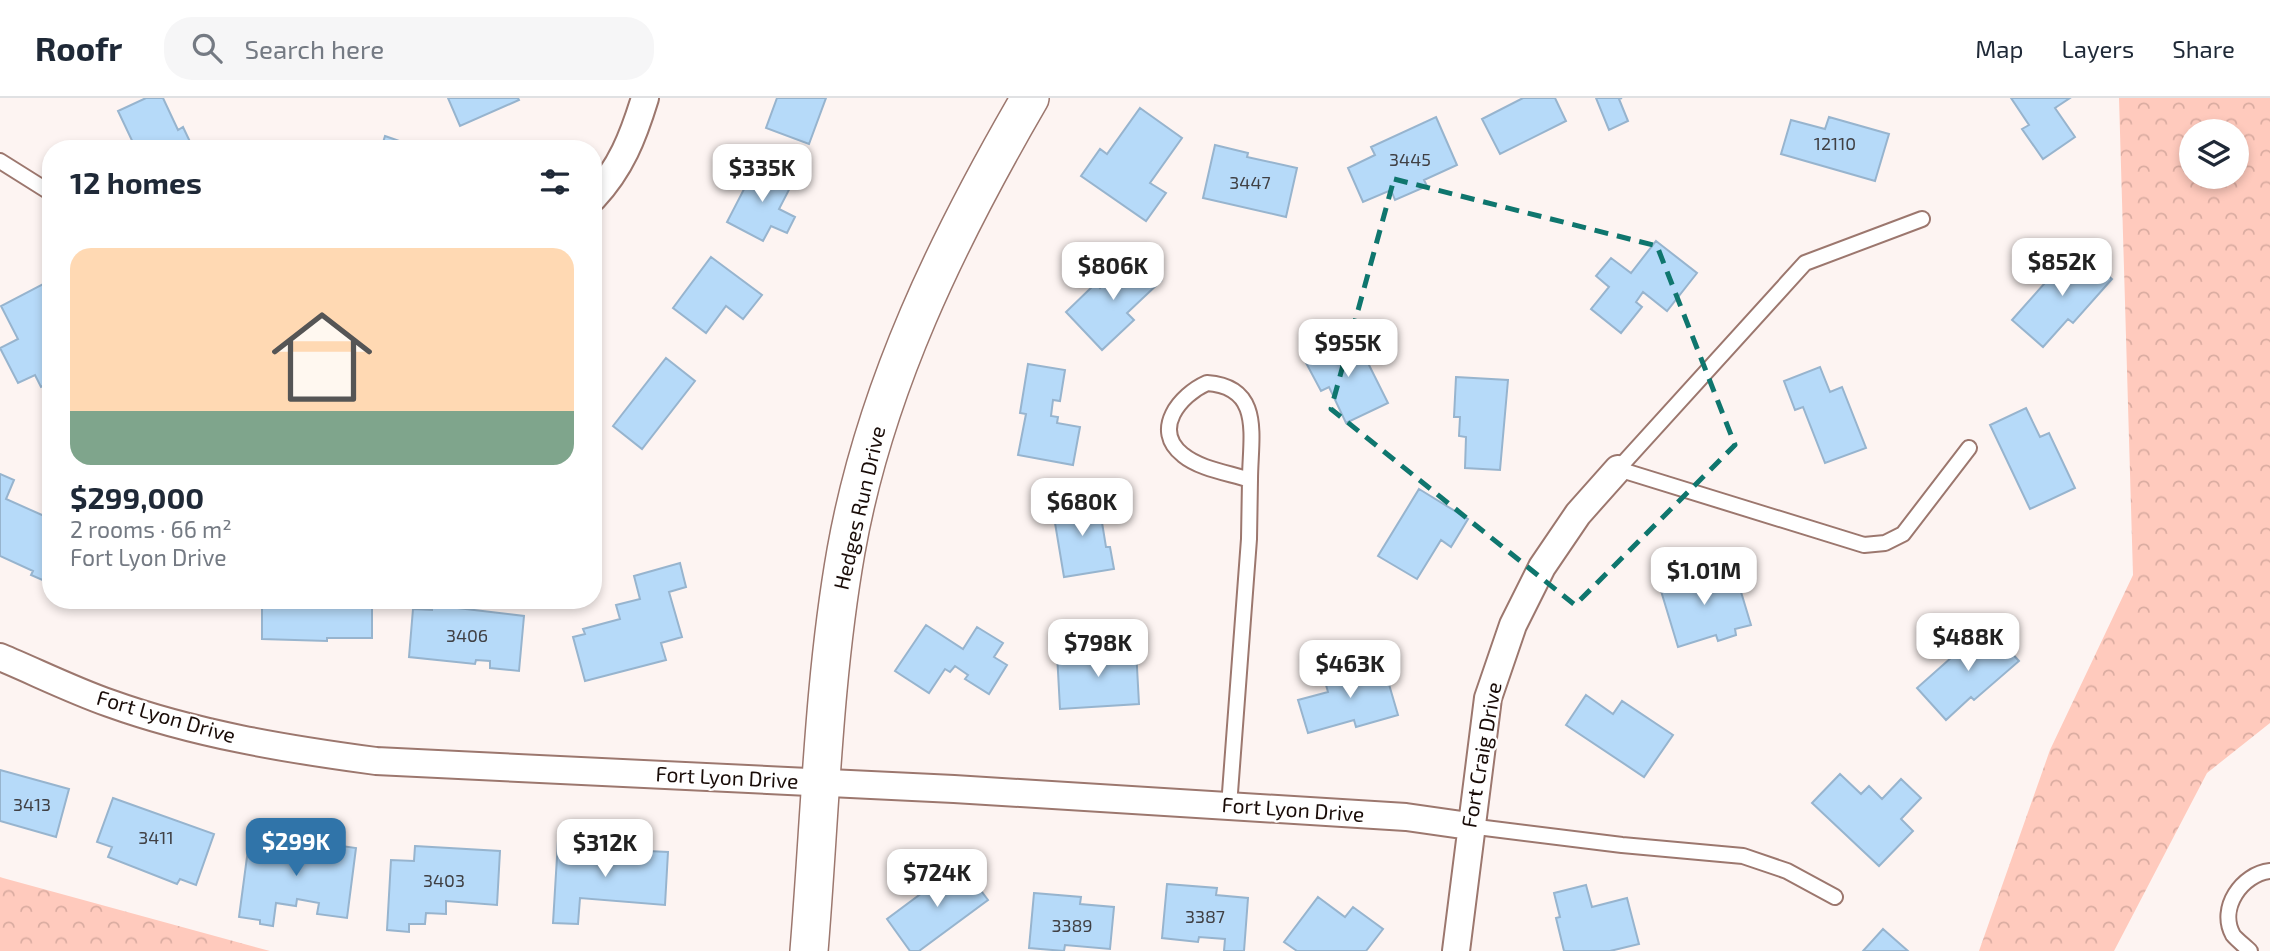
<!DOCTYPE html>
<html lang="en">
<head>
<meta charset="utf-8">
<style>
  body { margin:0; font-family:"Exo 2",sans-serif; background:#f6f6f7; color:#1f2937; height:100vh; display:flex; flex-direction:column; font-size:26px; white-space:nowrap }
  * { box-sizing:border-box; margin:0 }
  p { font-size:23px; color:#747a83 }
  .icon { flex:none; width:38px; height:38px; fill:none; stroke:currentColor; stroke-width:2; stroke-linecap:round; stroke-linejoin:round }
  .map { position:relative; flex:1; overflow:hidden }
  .side { position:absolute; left:42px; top:42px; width:560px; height:469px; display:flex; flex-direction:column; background:#fff; border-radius:28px; box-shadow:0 4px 10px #0003 }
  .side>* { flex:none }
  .fabs { position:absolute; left:2179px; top:21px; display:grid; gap:14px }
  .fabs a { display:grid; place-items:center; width:70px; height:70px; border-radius:50%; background:#fff; box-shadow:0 4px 10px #0003; font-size:35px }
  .price { position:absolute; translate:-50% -60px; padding:0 16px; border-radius:14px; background:#fff; color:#222; font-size:23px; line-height:46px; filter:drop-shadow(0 2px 4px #0008) }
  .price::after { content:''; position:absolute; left:50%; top:42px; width:21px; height:16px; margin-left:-10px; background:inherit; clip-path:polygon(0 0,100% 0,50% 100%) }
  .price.active { background:#3074a9; color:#fff }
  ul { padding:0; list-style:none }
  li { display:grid; align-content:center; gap:14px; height:371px; padding:0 28px }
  li span { display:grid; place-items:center; height:217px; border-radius:21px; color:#555 }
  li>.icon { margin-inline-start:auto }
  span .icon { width:126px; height:126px; fill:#fffc; stroke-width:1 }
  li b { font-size:30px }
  h2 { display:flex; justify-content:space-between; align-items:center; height:84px; padding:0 28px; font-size:30px }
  header { display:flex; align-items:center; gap:42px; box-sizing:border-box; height:98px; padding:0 35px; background:#fff; border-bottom:2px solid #e0e1e3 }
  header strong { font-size:33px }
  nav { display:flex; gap:38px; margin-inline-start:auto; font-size:24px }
  .search { width:490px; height:63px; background:#f6f6f7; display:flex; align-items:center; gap:18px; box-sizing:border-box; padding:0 24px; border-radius:28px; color:#747a83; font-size:26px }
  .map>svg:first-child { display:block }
  .forest { fill:url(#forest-crowns); fill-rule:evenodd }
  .building { fill:#b6daf9; stroke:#97b4ce; stroke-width:2 }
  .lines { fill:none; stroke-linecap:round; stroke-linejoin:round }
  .lane-casing { stroke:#9c776e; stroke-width:18 }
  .street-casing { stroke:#9c776e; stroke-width:30 }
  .secondary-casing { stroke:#9c776e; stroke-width:40 }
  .lane { stroke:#fff; stroke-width:14 }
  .street { stroke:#fff; stroke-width:26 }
  .secondary { stroke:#fff; stroke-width:37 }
  .marked { fill:none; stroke:#0f766e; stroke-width:5; stroke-dasharray:14 9; stroke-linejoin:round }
  .labels { text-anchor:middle; stroke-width:5; stroke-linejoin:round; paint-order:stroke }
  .number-label { font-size:18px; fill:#404044 }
  .street-label { font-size:21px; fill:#190c08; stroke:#fff }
</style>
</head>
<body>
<header>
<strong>Roofr</strong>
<div class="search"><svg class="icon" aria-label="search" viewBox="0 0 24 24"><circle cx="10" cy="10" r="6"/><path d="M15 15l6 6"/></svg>Search here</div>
<nav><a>Map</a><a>Layers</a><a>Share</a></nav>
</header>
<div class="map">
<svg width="2270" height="853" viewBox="0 0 2270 853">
  <defs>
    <pattern id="forest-crowns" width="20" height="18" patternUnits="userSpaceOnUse" patternTransform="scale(1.75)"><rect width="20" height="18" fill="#ffcabd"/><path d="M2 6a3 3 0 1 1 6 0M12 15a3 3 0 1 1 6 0" fill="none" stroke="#daaca1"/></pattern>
  </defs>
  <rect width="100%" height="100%" fill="#fdf4f2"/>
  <path class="forest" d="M2119,0H2270V625L2207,675L2114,853H1979L2050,652L2133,477ZM2191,33H2236V79H2191Z
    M0,779L3,780L270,853H0Z"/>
  <path class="building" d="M146,0H163L178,32L183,29L193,50L136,51L118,13Z
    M448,0H518L519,2L460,28Z
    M777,0H826L809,46L766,30Z
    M1523,0H1555L1566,23L1500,56L1482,21Z
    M1596,0H1622L1619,1L1628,23L1609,32Z
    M2011,0H2070L2055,10L2075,39L2043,61L2022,31L2029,27Z
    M1140,10L1182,40L1150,85L1166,95L1146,123L1081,78L1100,51L1107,56Z
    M1436,19L1457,67L1424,82L1427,88L1395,102L1391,92L1363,104L1348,70L1375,57L1371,49Z
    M1829,19L1889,36L1875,83L1781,56L1791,22L1825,31Z
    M385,38L422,51H381Z
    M1215,47L1248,55L1247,59L1297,70L1286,119L1203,100Z
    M757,66L793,84L779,111L795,119L787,135L771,128L763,143L727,124Z
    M1656,143L1697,175L1667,213L1643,194L1636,204L1642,209L1621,235L1591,211L1609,189L1596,178L1611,160L1631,175Z
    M2076,150L2112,181L2073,225L2068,221L2043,249L2012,222Z
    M1135,157L1161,183L1127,215L1134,222L1102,252L1066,214L1096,185L1100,190Z
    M711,159L762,197L743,221L726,208L706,235L673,210Z
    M45,185L51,197V284L41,289L35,277L18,285L0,250L18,241L1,208Z
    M1355,239L1388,305L1346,325L1329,289L1321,293L1305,263Z
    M666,260L695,283L642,351L613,328Z
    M1028,266L1065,272L1060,303L1053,302L1051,318L1058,319L1057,325L1080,329L1073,367L1018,357L1026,316L1020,315Z
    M1820,269L1830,294L1842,289L1866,350L1825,365L1803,309L1795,312L1784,283Z
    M1456,279L1508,282L1500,372L1465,370L1466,339L1459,338L1460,319H1454Z
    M2026,310L2040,339L2049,335L2075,390L2030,411L1990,327Z
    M0,376L14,382L6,401L51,421V476L47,484L31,477L33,473L0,458Z
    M1419,391L1468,421L1451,449L1441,442L1417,481L1378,458Z
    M1098,400L1106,449H1110L1114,471L1064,479L1052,407Z
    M680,465L686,489L669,494L682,539L661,545L666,562L585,583L573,539L585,536L583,531L620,521L616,507L640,501L634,478Z
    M1698,472L1702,484L1735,474L1751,527L1735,531L1736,537L1718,543L1716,537L1678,549L1658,483Z
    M96,502H137V508Z
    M155,502H185V508L155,505Z
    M262,502H372V540H327V543L262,541Z
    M432,507L524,518L519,573L490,570V563L476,562L475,566L409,559L413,511L432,512Z
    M926,527L963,551L977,529L1003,545L994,559L1007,567L989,596L965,581L968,577L955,568L950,574L945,571L929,595L895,573Z
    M1987,528L2019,563L1974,602L1971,599L1946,622L1917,590Z
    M1136,551L1139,606L1060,611L1057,555Z
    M1383,566L1398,617L1356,629L1354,622L1308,635L1298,602L1328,594L1322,573L1337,568L1340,579Z
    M1586,597L1613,616L1622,603L1673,637L1644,679L1566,627Z
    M0,672L69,691L56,739L0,723Z
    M1840,676L1861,696L1869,688L1882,701L1901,681L1921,700L1901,721L1913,733L1879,768L1812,705Z
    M113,700L214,736L196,787L180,781L177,786L108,759L112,749L97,744Z
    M272,738L356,750L347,820L317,816L319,805L297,801L296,808L276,805L273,828L260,826V822L239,819L249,744L270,747Z
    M558,742L585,744L584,754L614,756V758L647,761L648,753L668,754L665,807L580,800L578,826L553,825Z
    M415,748L500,753L497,807L446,803V816L426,815L425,826H409V834L387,832L391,762L414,763Z
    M961,766L988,802L919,853H910L887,821Z
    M1167,786L1217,790L1216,797L1248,800L1244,853H1224L1225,841L1199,839L1198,844L1162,840Z
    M1586,787L1592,809L1627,800L1639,846L1610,853H1564L1556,820L1560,819L1554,795Z
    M1034,795L1081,799L1080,806L1114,809L1110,851L1065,847L1064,853L1029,850Z
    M1318,799L1345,819L1353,809L1383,831L1366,853H1297L1284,844Z
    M1883,831L1908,853H1863Z"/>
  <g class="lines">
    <defs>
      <path id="lane" d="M0,63L51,95
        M1922,121L1805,165L1618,371L1864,447L1885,445L1903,436L1969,350
        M1207,285C1264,289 1250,340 1250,382C1229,375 1200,371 1183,357C1151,332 1180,297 1207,285Z
        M1229,708L1249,441L1250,382
        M1469,728L1622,747L1743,758L1787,773L1835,799
        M2250,853C2245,848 2237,842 2233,837C2218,810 2242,776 2270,773"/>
      <path id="street" d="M593,100C621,70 633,39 645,0
        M0,559C36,574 72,592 109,605C195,636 286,651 376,663L954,691L1406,719L1469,728
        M1456,853L1488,600L1513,527L1542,469L1578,416L1618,371"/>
      <path id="secondary" d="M809,853C820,720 823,584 846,453C875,290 948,141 1030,0"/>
    </defs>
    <use href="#lane" class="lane-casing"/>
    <use href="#street" class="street-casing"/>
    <use href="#secondary" class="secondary-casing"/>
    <use href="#lane" class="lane"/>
    <use href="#street" class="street"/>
    <use href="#secondary" class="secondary"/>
  </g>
  <path class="marked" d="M1394,81L1657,148L1735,347L1575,507L1331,311Z"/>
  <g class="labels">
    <g class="number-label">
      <text x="1835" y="52">12110</text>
      <text x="1410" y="68">3445</text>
      <text x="1250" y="91">3447</text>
      <text x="467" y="544">3406</text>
      <text x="32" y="713">3413</text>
      <text x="156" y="746">3411</text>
      <text x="444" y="789">3403</text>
      <text x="1205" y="825">3387</text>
      <text x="1072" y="834">3389</text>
    </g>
    <g class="street-label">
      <text transform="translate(860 410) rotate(-77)" y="7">Hedges Run Drive</text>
      <text transform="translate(166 619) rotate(16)" y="7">Fort Lyon Drive</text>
      <text transform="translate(1482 657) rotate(-80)" y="7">Fort Craig Drive</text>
      <text transform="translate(727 680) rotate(3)" y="7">Fort Lyon Drive</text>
      <text transform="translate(1293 712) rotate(4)" y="7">Fort Lyon Drive</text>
    </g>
  </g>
</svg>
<div class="fabs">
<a><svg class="icon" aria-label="layers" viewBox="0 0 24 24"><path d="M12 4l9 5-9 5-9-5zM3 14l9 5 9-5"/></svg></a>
</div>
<b class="price" style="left:762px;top:106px">$335K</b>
<b class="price" style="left:2062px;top:200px">$852K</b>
<b class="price" style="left:1113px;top:204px">$806K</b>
<b class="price" style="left:1348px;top:281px">$955K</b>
<b class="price" style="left:1082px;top:440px">$680K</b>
<b class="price" style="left:1704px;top:509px">$1.01M</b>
<b class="price" style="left:1968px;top:575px">$488K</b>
<b class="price" style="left:1098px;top:581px">$798K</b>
<b class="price" style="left:1350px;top:602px">$463K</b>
<b class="price active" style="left:296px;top:780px">$299K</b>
<b class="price" style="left:605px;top:781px">$312K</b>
<b class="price" style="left:937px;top:811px">$724K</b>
<section class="side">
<h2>12 homes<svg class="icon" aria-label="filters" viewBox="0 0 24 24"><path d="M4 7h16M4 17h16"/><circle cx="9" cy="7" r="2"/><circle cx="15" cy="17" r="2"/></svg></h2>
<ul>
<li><span style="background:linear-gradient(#ffd9b3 75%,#7fa58c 0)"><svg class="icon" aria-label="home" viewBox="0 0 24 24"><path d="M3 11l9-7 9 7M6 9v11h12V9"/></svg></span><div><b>$299,000</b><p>2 rooms · 66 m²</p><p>Fort Lyon Drive</p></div></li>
</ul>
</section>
</div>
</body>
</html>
